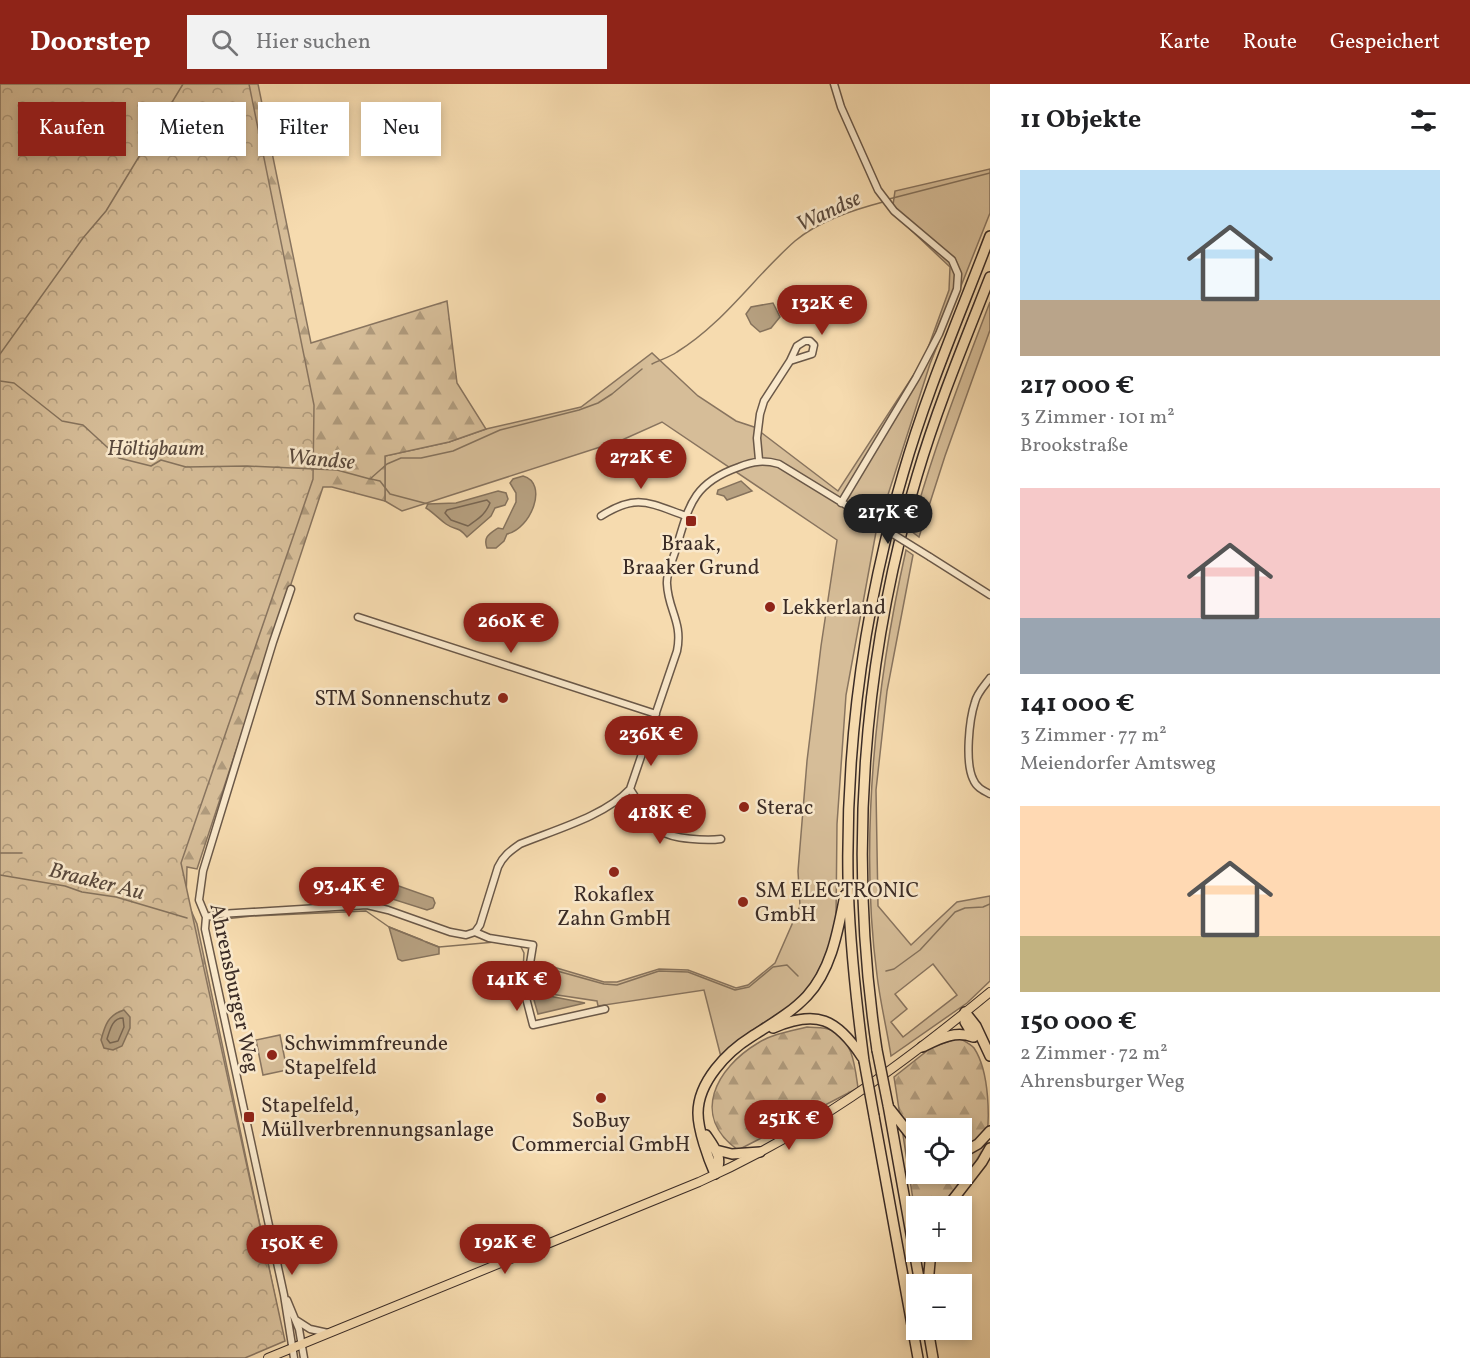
<!DOCTYPE html>
<html lang="de">
<head>
<meta charset="utf-8">
<style>
  body { margin:0; font-family:Vollkorn,serif; background:#f2f2f2; color:#202124; height:100vh; display:flex; flex-direction:column; font-size:22px; white-space:nowrap }
  * { box-sizing:border-box; margin:0 }
  p { font-size:20px; color:#757577 }
  .icon { flex:none; width:33px; height:33px; fill:none; stroke:currentColor; stroke-width:2; stroke-linecap:round; stroke-linejoin:round }
  .map { position:relative; flex:1; overflow:hidden }
  .drawer { display:flex; flex-direction:column; background:#fff; width:480px }
  .drawer>* { flex:none }
  .hud { position:absolute; left:18px; top:18px; width:570px; height:54px; display:flex; gap:12px }
  .controls { position:absolute; left:906px; top:1034px; display:grid; gap:12px }
  .controls a { display:grid; place-items:center; width:66px; height:66px; border-radius:0px; background:#fff; box-shadow:0 3px 9px #0003; font-size:30px }
  .price { position:absolute; translate:-50% -51px; padding:0 14px; border-radius:21px; background:#8f2418; color:#fff; font-size:20px; line-height:39px; filter:drop-shadow(0 2px 3px #0008) }
  .price::after { content:''; position:absolute; left:50%; top:36px; width:18px; height:14px; margin-left:-9px; background:inherit; clip-path:polygon(0 0,100% 0,50% 100%) }
  .price.on { background:#222; color:#fff }
  ul { padding:0; list-style:none }
  li { display:grid; align-content:center; gap:12px; height:318px; padding:0 30px }
  li span { display:grid; place-items:center; height:186px; border-radius:0px; color:#555 }
  li>.icon { margin-inline-start:auto }
  span .icon { width:108px; height:108px; fill:#fffc; stroke-width:1 }
  li b { font-size:26px }
  h2 { display:flex; justify-content:space-between; align-items:center; height:72px; padding:0 30px; font-size:26px }
  .pill { padding:0 21px; border-radius:0px; background:#fff; box-shadow:0 3px 9px #0003; font-size:21px; line-height:54px }
  .pill.on { background:#8f2418; color:#fff }
  header { display:flex; align-items:center; gap:36px; box-sizing:border-box; height:84px; padding:0 30px; background:#8f2418; color:#fff }
  header strong { font-size:28px }
  nav { display:flex; gap:33px; margin-inline-start:auto; font-size:21px }
  .search { width:420px; height:54px; background:#f2f2f2; display:flex; align-items:center; gap:15px; box-sizing:border-box; padding:0 21px; border-radius:0px; color:#757577; font-size:22px }
  main { display:flex; flex:1; min-height:0 }
  .map>svg:first-child { display:block }
  .grass { fill:#d6bd98; stroke:#88745f; stroke-width:1.5; fill-rule:evenodd }
  .forest { fill:url(#forest-firs); stroke:#88745f; stroke-width:1.5; fill-rule:evenodd }
  .park { fill:url(#park-crowns); stroke:#88745f; stroke-width:1.5 }
  .water { fill:#b6a080; stroke:#85725c; stroke-width:1.5 }
  .lines { fill:none; stroke-linecap:round; stroke-linejoin:round }
  .shore { stroke:#786653; stroke-width:1.5 }
  .stream { stroke:#85725c; stroke-width:1.5 }
  .minor-casing { stroke:#6a5848; stroke-width:9 }
  .major-casing { stroke:#3b2c26; stroke-width:10 }
  .highway-casing { stroke:#3b2c26; stroke-width:12 }
  .minor { stroke:#f9e8cb; stroke-width:6 }
  .major { stroke:#f6dbaf; stroke-width:8 }
  .highway { stroke:#f6dbaf; stroke-width:9 }
  .minor-bridge-casing { stroke:#6a5848; stroke-width:9; stroke-linecap:butt }
  .highway-bridge-casing { stroke:#3b2c26; stroke-width:12; stroke-linecap:butt }
  .minor-bridge { stroke:#f9e8cb; stroke-width:6 }
  .highway-bridge { stroke:#f6dbaf; stroke-width:9 }
  .poi-dot { fill:#8f2418; stroke:#f9e8cb; stroke-width:2 }
  .labels { text-anchor:middle; stroke-width:5; stroke-linejoin:round; paint-order:stroke }
  .park-label { font-size:21px; font-style:italic; fill:#5a493d; stroke:#f9e8cb }
  .poi-label { font-size:21px; fill:#3b2c26; stroke:#f9e8cb; text-anchor:start }
  .street-label { font-size:21px; fill:#3b2c26; stroke:#f9e8cb }
  .water-label { font-size:22px; font-style:italic; fill:#5a493c; stroke:#f9e8cb }
</style>
</head>
<body>
<header>
<strong>Doorstep</strong>
<div class="search"><svg class="icon" aria-label="search" viewBox="0 0 24 24"><circle cx="10" cy="10" r="6"/><path d="M15 15l6 6"/></svg>Hier suchen</div>
<nav><a>Karte</a><a>Route</a><a>Gespeichert</a></nav>
</header>
<main>
<div class="map">
<svg width="990" height="1274" viewBox="0 0 990 1274">
  <defs>
    <pattern id="forest-firs" width="22" height="20" patternUnits="userSpaceOnUse" patternTransform="scale(1.5)"><rect width="22" height="20" fill="#d6bd98"/><path d="M5 1l3.5 6h-7zM16 11l3.5 6h-7z" fill="#af9a7c"/></pattern>
    <pattern id="park-crowns" width="20" height="18" patternUnits="userSpaceOnUse" patternTransform="scale(1.5)"><rect width="20" height="18" fill="#d6bd98"/><path d="M2 6a3 3 0 1 1 6 0M12 15a3 3 0 1 1 6 0" fill="none" stroke="#af9a7c"/></pattern>
  </defs>
  <rect width="100%" height="100%" fill="#f6dbaf"/>
  <filter id="stains"><feTurbulence type="fractalNoise" baseFrequency=".00333" numOctaves="4"/><feColorMatrix values="0 0 0 0 .2 0 0 0 0 .09 0 0 0 0 .02 0 0 0 .5 -.17"/></filter>
  <radialGradient id="worn" r=".72"><stop offset=".6" stop-color="#630" stop-opacity="0"/><stop offset="1" stop-color="#630" stop-opacity=".3"/></radialGradient>
  <path class="grass" d="M990,85V129L930,280L876,448L846,611L837,740L836,835L828,867L812,899L793,920L748,949L721,973L704,906L598,922L597,917L544,909L539,907V891L532,889L534,881L550,882L604,898H617L659,885L688,886L736,904L748,901L775,879L800,822L798,787L807,677L821,562L837,456L662,338L622,356L402,427L385,417V372L449,358L486,345L581,323L652,269L698,312L736,337L754,343L838,407L924,275L949,206L950,183L892,128L895,107Z
    M990,218V246L945,372L919,453L911,447C932,368 961,294 990,218Z
    M906,466L913,471L887,607L876,706L878,822L911,861L957,818L990,812V897L967,919L891,972C887,945 880,918 877,891C859,755 876,600 906,466ZM933,880L957,911L903,953L891,938L907,925L895,910Z
    M280,951L287,986L263,991L256,956Z"/>
  <path class="forest" d="M0,0H258L311,259L447,217L457,299L486,345L449,358L385,372V417L332,403H323L197,785L187,783L186,815L197,840L284,1256L0,402Z
    M807,943C814,944 824,943 831,946C853,955 855,983 858,1004L738,1066C690,1032 716,984 758,959C772,950 791,947 807,943Z
    M959,954C964,957 971,960 974,964C990,988 990,1036 986,1063C981,1077 951,1110 940,1122H916V1135L894,993L932,963ZM916,1044H962V1089H916Z"/>
  <path class="park" d="M0,0H249L314,321L313,395L181,779L285,1257L245,1274H0Z"/>
  <path class="water" d="M773,219L780,233L771,244L760,248L751,240L746,230L751,223Z
    M523,392C549,399 531,445 507,450L504,457L496,464H487C483,453 489,450 498,444L503,445L516,418V409L510,399L513,395Z
    M741,397L752,407L727,416L724,412L717,410L718,406Z
    M498,407L506,409L508,415L505,421L495,424L491,432L467,453C457,441 456,447 446,440C439,435 434,429 426,424L428,420L456,419Z
    M393,800L433,814L435,819L433,824L427,826L389,814L387,809L389,802Z
    M389,843L439,863V870L402,877L398,875Z
    M534,905L539,910L585,919L538,930L532,909Z
    M124,926L130,933V944L122,962L113,966L104,964L101,956C105,941 108,931 124,926Z"/>
  <g class="lines">
    <path class="shore" d="M487,416L490,419C485,431 479,434 468,442L451,436L445,429L447,426Z
      M123,934L124,943L118,957L110,959L107,955C110,946 112,934 123,934Z"/>
    <path class="stream" d="M889,115L990,89
      M0,270L83,154L106,127L183,0
      M652,280C660,276 670,273 677,268C724,239 754,193 795,157C819,137 853,126 883,118
      M0,297L14,299L62,337L83,341L119,374L151,382L161,376L186,383L247,382L337,386L370,395L387,380L401,374H421L453,367L500,346L579,326L598,319L612,310L642,285
      M371,395L380,397L390,410L428,420
      M0,769H22
      M0,791L65,802L82,808L116,813L187,834
      M216,836L252,832L366,827L389,843L422,856
      M426,858L439,863L495,858
      M520,861L524,869L523,886
      M886,887L894,885L920,866L955,828L965,824L983,823L990,820
      M537,889L550,885L604,900L617,901L659,887L688,888L735,906L749,903L773,883L787,881L798,892"/>
    <defs>
      <path id="minor" d="M834,0L841,23L878,106L894,127L952,176L958,190L957,205L939,250L916,294L841,419
        M759,376L757,354L760,330L764,317L790,277L797,262L805,257H810L814,261L812,270L790,277
        M601,432C637,409 649,419 686,432
        M930,473L990,511
        M291,505L273,558L203,787L199,816L206,833L205,845L284,1211L294,1274
        M358,533L656,630
        M990,594C985,601 977,609 975,618C969,636 965,678 973,695C976,703 982,706 990,710
        M630,705C639,718 648,737 661,747C672,755 707,757 721,755
        M206,833L220,830L367,821L388,826L450,848L466,851L475,848L489,854L533,861L525,910L533,941L605,925
        M475,848L480,841L498,783C503,772 510,767 520,760C554,746 605,732 630,705L677,567C683,538 668,526 667,500C666,489 673,476 676,465C689,421 693,399 739,383C754,377 764,376 779,380L859,429
        M287,1216L299,1245L304,1274
        M296,1236L310,1245L328,1249"/>
      <path id="major" d="M268,1274L699,1098C809,1049 898,984 990,908"/>
      <path id="highway" d="M965,928L976,942L990,972
        M965,928V938L974,953
        M773,944C817,925 837,935 862,973
        M922,963C939,955 955,946 973,953
        M877,966C848,775 862,578 917,392C937,324 964,259 990,193
        M864,977C856,916 849,854 848,792C846,656 865,521 903,390C926,309 960,231 990,152
        M888,1021L920,1200
        M890,1025L916,1058
        M874,1032L918,1274
        M706,1051C715,1064 724,1075 715,1090
        M716,1066L732,1070L760,1068
        M962,1069L978,1060L990,1047
        M715,1090C708,1074 698,1046 698,1029C698,998 727,968 751,953C771,940 791,929 807,912C832,885 838,846 845,811
        M948,1122L982,1078L990,1064
        M928,1200L931,1167
        M928,1245L933,1274"/>
    </defs>
    <use href="#minor" class="minor-casing"/>
    <use href="#major" class="major-casing"/>
    <use href="#highway" class="highway-casing"/>
    <use href="#minor" class="minor"/>
    <use href="#major" class="major"/>
    <use href="#highway" class="highway"/>
    <defs>
      <path id="minor-bridge" d="M859,429L930,473"/>
      <path id="highway-bridge" d="M877,966L888,1021
        M864,977L874,1032"/>
    </defs>
    <use href="#minor-bridge" class="minor-bridge-casing"/>
    <use href="#highway-bridge" class="highway-bridge-casing"/>
    <use href="#minor-bridge" class="minor-bridge"/>
    <use href="#highway-bridge" class="highway-bridge"/>
  </g>
  <g class="poi-dot">
    <rect x="685" y="431" width="12" height="12" rx="3"/>
    <circle cx="770" cy="523" r="6"/>
    <circle cx="503" cy="614" r="6"/>
    <circle cx="744" cy="723" r="6"/>
    <circle cx="614" cy="788" r="6"/>
    <circle cx="743" cy="818" r="6"/>
    <circle cx="272" cy="971" r="6"/>
    <circle cx="601" cy="1014" r="6"/>
    <rect x="243" y="1027" width="12" height="12" rx="3"/>
  </g>
  <g class="labels">
    <g class="park-label">
      <text x="156" y="371">Höltigbaum</text>
    </g>
    <g class="poi-label">
      <text x="691" y="466" text-anchor="middle">Braak,<tspan x="691" dy="24">Braaker Grund</tspan></text>
      <text x="782" y="530">Lekkerland</text>
      <text x="491" y="621" text-anchor="end">STM Sonnenschutz</text>
      <text x="756" y="730">Sterac</text>
      <text x="755" y="813">SM ELECTRONIC<tspan x="755" dy="24">GmbH</tspan></text>
      <text x="614" y="817" text-anchor="middle">Rokaflex<tspan x="614" dy="24">Zahn GmbH</tspan></text>
      <text x="284" y="966">Schwimmfreunde<tspan x="284" dy="24">Stapelfeld</tspan></text>
      <text x="261" y="1028">Stapelfeld,<tspan x="261" dy="24">Müllverbrennungsanlage</tspan></text>
      <text x="601" y="1043" text-anchor="middle">SoBuy<tspan x="601" dy="24">Commercial GmbH</tspan></text>
    </g>
    <g class="street-label">
      <text transform="translate(235 904) rotate(78)" y="7">Ahrensburger Weg</text>
    </g>
    <g class="water-label">
      <text transform="translate(828 126) rotate(-25)" y="8">Wandse</text>
      <text transform="translate(321 374) rotate(5)" y="8">Wandse</text>
      <text transform="translate(97 796) rotate(14)" y="8">Braaker Au</text>
    </g>
  </g>
  <rect width="100%" height="100%" filter="url(#stains)"/>
  <rect width="100%" height="100%" fill="url(#worn)"/>
</svg>
<div class="controls">
<a><svg class="icon" aria-label="locate" viewBox="0 0 24 24"><circle cx="12" cy="12" r="6"/><path d="M12 2v4M12 18v4M2 12h4M18 12h4"/></svg></a>
<a>+</a>
<a>−</a>
</div>
<b class="price" style="left:822px;top:252px">132K €</b>
<b class="price" style="left:641px;top:406px">272K €</b>
<b class="price on" style="left:888px;top:461px">217K €</b>
<b class="price" style="left:511px;top:570px">260K €</b>
<b class="price" style="left:651px;top:683px">236K €</b>
<b class="price" style="left:660px;top:761px">418K €</b>
<b class="price" style="left:349px;top:834px">93.4K €</b>
<b class="price" style="left:517px;top:928px">141K €</b>
<b class="price" style="left:789px;top:1067px">251K €</b>
<b class="price" style="left:505px;top:1191px">192K €</b>
<b class="price" style="left:292px;top:1192px">150K €</b>
<div class="hud">
<a class="pill on">Kaufen</a>
<a class="pill">Mieten</a>
<a class="pill">Filter</a>
<a class="pill">Neu</a>
</div>
</div>
<section class="drawer">
<h2>11 Objekte<svg class="icon" aria-label="filters" viewBox="0 0 24 24"><path d="M4 7h16M4 17h16"/><circle cx="9" cy="7" r="2"/><circle cx="15" cy="17" r="2"/></svg></h2>
<ul>
<li><span style="background:linear-gradient(#bfe0f5 70%,#b9a48a 0)"><svg class="icon" aria-label="home" viewBox="0 0 24 24"><path d="M3 11l9-7 9 7M6 9v11h12V9"/></svg></span><div><b>217 000 €</b><p>3 Zimmer · 101 m²</p><p>Brookstraße</p></div></li>
<li><span style="background:linear-gradient(#f6c9c9 70%,#9aa5b1 0)"><svg class="icon" aria-label="home" viewBox="0 0 24 24"><path d="M3 11l9-7 9 7M6 9v11h12V9"/></svg></span><div><b>141 000 €</b><p>3 Zimmer · 77 m²</p><p>Meiendorfer Amtsweg</p></div></li>
<li><span style="background:linear-gradient(#ffd9b3 70%,#c2b280 0)"><svg class="icon" aria-label="home" viewBox="0 0 24 24"><path d="M3 11l9-7 9 7M6 9v11h12V9"/></svg></span><div><b>150 000 €</b><p>2 Zimmer · 72 m²</p><p>Ahrensburger Weg</p></div></li>
</ul>
</section>
</main>
</body>
</html>
